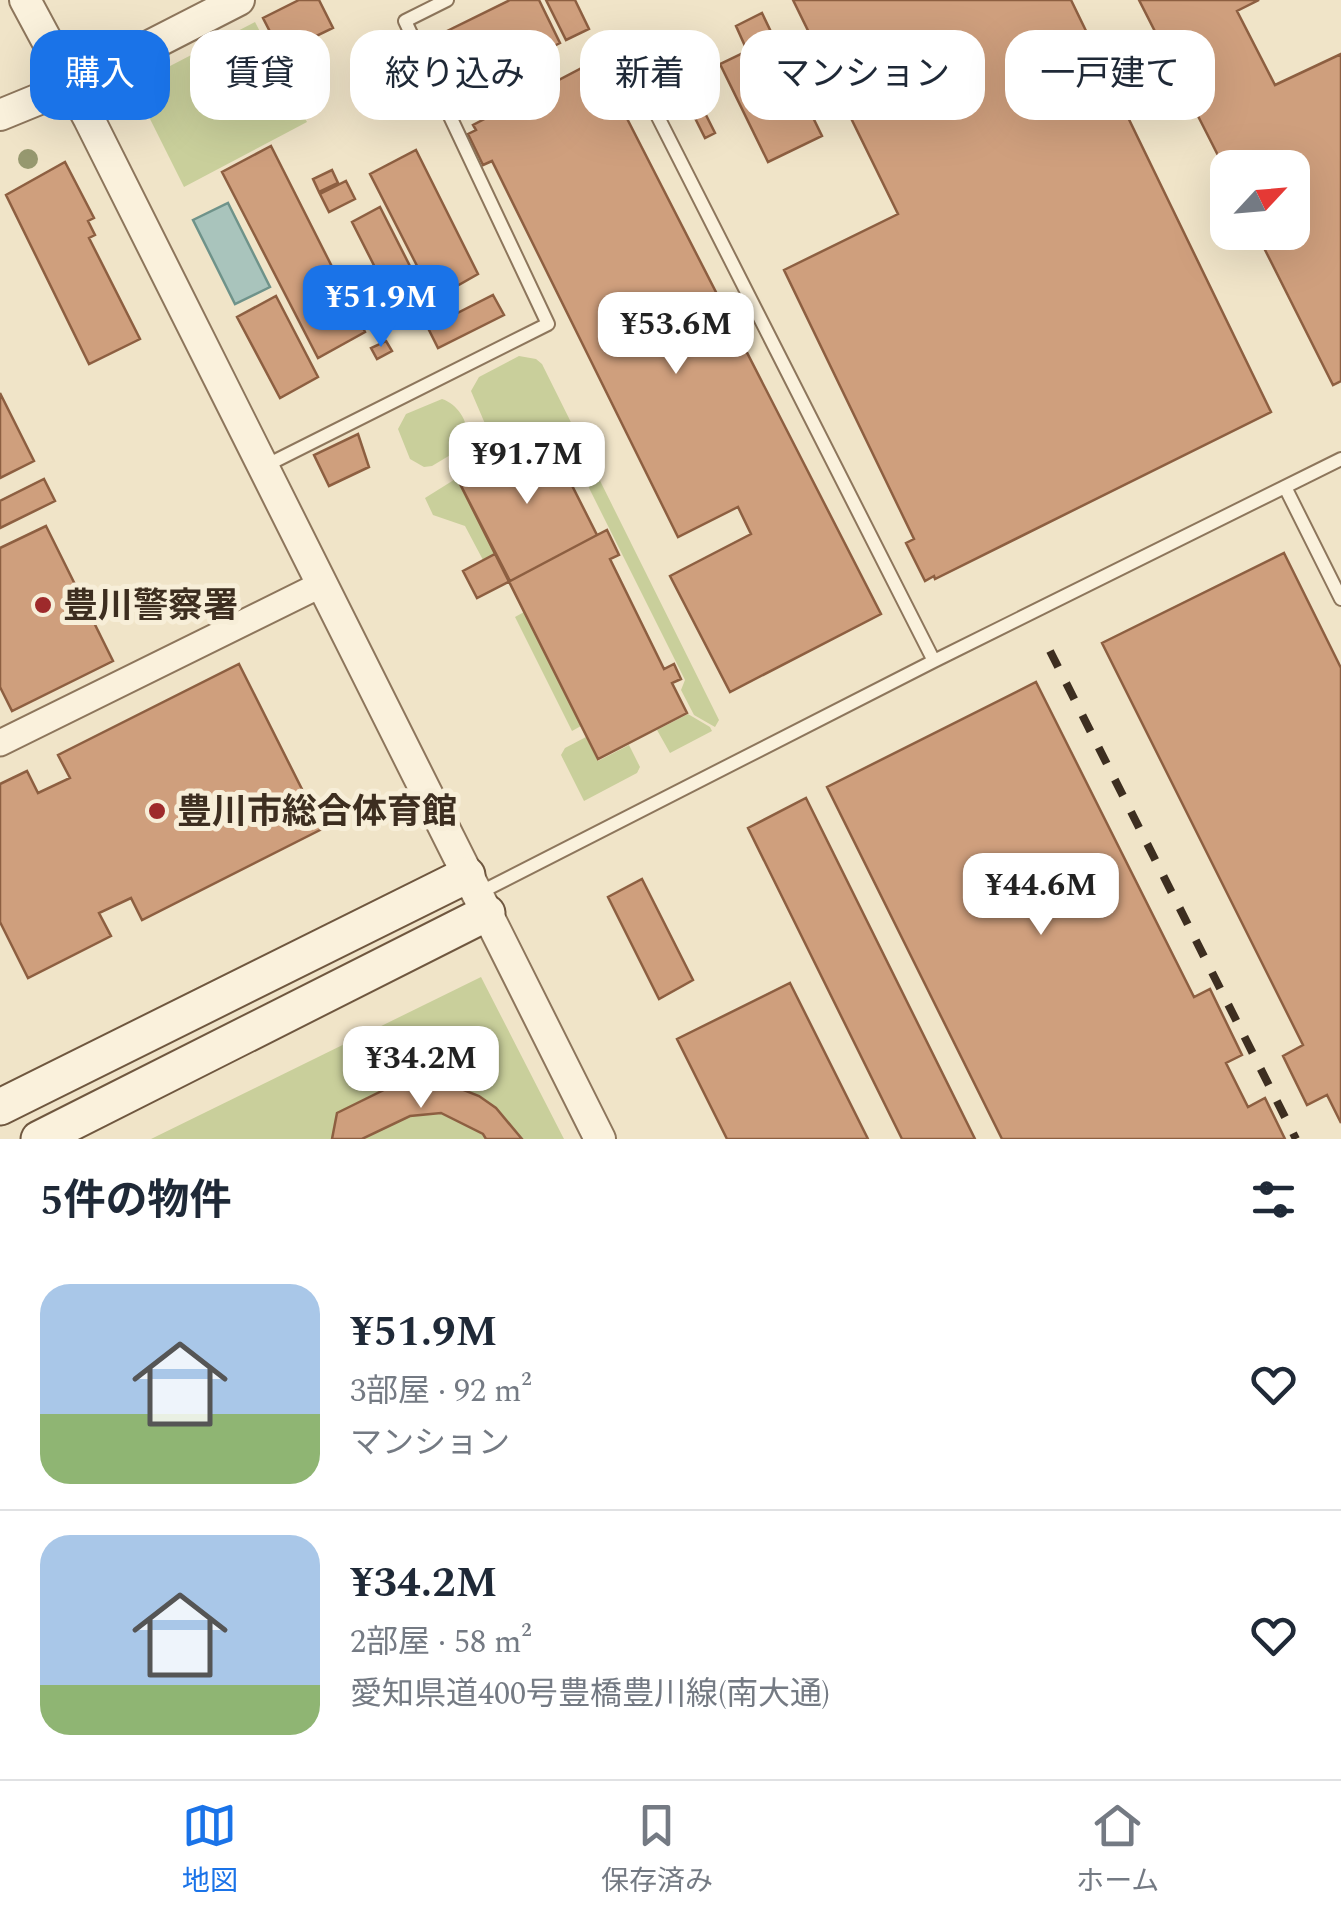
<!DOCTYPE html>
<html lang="ja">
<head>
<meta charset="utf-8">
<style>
  body { margin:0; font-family:Spectral,"Noto Sans JP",serif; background:#f2f2f3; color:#1f2937; height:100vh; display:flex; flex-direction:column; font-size:38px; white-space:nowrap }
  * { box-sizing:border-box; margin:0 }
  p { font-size:32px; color:#747a83 }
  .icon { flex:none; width:55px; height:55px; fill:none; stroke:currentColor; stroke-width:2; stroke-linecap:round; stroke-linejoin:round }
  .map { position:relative; height:1139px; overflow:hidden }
  .sheet { display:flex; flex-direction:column; background:#fff; flex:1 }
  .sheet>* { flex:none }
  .guide { position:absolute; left:30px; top:30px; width:1282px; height:90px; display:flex; gap:20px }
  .needle { width:65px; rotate:64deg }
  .tools { position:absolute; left:1210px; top:150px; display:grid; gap:20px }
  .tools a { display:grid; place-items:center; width:100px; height:100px; border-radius:20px; background:#fff; box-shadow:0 10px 40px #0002; font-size:50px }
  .price { position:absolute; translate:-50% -85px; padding:0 22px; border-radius:20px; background:#fff; color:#222; font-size:32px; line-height:65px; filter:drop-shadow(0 2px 5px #0008) }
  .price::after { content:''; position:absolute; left:50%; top:60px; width:30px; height:22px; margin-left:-15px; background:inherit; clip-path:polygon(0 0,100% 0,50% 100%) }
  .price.current { background:#1a73e8; color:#fff }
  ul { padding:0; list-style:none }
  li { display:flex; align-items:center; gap:30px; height:250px; padding:0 40px }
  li+li { border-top:2px solid #e0e1e3 }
  li span { display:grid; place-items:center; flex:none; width:280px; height:200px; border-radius:30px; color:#555 }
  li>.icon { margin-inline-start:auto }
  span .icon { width:120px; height:120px; fill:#fffc; stroke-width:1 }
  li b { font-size:42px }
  h2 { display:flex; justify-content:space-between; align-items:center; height:120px; padding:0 40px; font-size:42px }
  .tag { padding:0 35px; border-radius:30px; background:#fff; box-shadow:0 10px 40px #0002; font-size:35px; line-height:90px }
  .tag.current { background:#1a73e8; color:#fff }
  .menu { display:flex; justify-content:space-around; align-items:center; height:140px; border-top:2px solid #e0e1e3; background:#fff; font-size:28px; color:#747a83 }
  .menu a { display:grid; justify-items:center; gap:5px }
  .menu .current { color:#1a73e8 }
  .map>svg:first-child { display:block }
  .green { fill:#c9cf9b }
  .water { fill:#a9c4bc; stroke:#6f938a; stroke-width:2.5 }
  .building { fill:#cf9f7d; stroke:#8d5f41; stroke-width:2.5 }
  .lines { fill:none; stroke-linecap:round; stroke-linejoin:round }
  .service-casing { stroke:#8d765c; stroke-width:16 }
  .minor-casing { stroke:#8d765c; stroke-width:29 }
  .tertiary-casing { stroke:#8d765c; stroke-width:34 }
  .secondary-casing { stroke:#6f573f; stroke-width:39 }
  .service { stroke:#faf1dc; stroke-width:12 }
  .minor { stroke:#faf1dc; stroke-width:25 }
  .tertiary { stroke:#faf1dc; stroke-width:30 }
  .secondary { stroke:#faf1dc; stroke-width:35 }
  .rail { stroke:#3d2e20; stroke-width:8; stroke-dasharray:18 18; stroke-linecap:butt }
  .tree { fill:#96986f }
  .poi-dot { fill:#9e2a2b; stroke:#f7eed8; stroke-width:4 }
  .labels { text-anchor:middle; stroke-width:10; stroke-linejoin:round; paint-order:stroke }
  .poi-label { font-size:35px; font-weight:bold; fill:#3d2e20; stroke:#f7eed8; text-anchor:start }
</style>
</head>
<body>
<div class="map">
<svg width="1341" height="1139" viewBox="0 0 1341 1139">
  <rect width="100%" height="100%" fill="#f0e4c8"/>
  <path class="green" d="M255,22L307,122L184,187L138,95L143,80Z
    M519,356L536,359L542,364L719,720L715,727L694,715L681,690L685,680L560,430L553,427L506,448L492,440L471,391L479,377Z
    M442,399C460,405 471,426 467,445L432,466L424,467L410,459L398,429L406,414Z
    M457,478L495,554L483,560L465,526L433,515L425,498Z
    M524,612L581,726L572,731L515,617Z
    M688,714L710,727L712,731L670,753L657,730Z
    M586,737L598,761L629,745L640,767L637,773L584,801L561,755L565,748Z
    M481,977L564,1139H151Z"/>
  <path class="water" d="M690,32L703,58L695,62L692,57L677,65L666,44Z
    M228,203L270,287L235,304L193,220Z"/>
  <path class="building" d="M299,0H319L333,28L281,53L263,18Z
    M510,0H539L560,43L468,89L441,34Z
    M546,0H575L589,29L566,40Z
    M793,0H1071L1271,412L935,579L934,576L925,581L906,543L914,539L784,270L898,214Z
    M1139,0H1259L1237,11L1275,85L1341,54V381L1333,385L1256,232H1292V168H1228V175Z
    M762,13L772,34L745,46L736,26Z
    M774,38L822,136L768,162L720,64Z
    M597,60L881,614L730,692L670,576L751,534L738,507L678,537L492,161L483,165L468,134L476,130L473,125Z
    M705,113L715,133L705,138L695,118Z
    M271,146L365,332L318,358L222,172Z
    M416,150L478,274L434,299L370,174Z
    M65,162L94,218L88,221L95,235L89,238L140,339L89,364L6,195Z
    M332,170L338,183L319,192L313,179Z
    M346,181L355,199L329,212L320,194Z
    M380,207L415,276L387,291L352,222Z
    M493,295L504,315L438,348L428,328Z
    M276,296L318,377L280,398L237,317Z
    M386,341L392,351L377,359L371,348Z
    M0,393L34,461L0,478Z
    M358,434L369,467L329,486L314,455Z
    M546,434L597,535L607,530L619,555L610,559L664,669L674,664L681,679L672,683L687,713L598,759L457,478Z
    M546,434L597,535L510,581L457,478Z
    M44,479L55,501L0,528V501Z
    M46,526L113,661L12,711L0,687V548Z
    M1284,553L1341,668V1123L1327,1095L1307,1105L1283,1056L1303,1045L1102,643Z
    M495,554L510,581L477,598L463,571Z
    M239,664L322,829L142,920L131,898L99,913L111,936L28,978L0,922V784L27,771L38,793L70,778L58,755Z
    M1036,682L1194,997L1210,989L1242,1055L1226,1063L1248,1107L1265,1098L1285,1139H1002L827,787Z
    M806,798L975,1139H902L748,828Z
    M642,879L693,980L659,999L608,897Z
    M790,983L868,1139H727L677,1039Z
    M419,1079L441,1081L479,1096L496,1108L522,1139H486L483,1134L441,1113L410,1116L362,1139H332L337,1113L392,1086Z"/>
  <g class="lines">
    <defs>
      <path id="service" d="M622,46L934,661
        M263,467L548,324L405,21L447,0
        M1285,487L1341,599
        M477,894L934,661L1341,459"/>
      <path id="minor" d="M0,743L322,584"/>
      <path id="tertiary" d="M25,0L89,119L600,1139
        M0,115L71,86L239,0"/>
      <path id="secondary" d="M0,1107L467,875
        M39,1139L487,913"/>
    </defs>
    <use href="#service" class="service-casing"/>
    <use href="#minor" class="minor-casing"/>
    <use href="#tertiary" class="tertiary-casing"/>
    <use href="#secondary" class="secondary-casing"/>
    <use href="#service" class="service"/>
    <use href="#minor" class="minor"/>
    <use href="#tertiary" class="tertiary"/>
    <use href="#secondary" class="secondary"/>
    <path class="rail" d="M1050,651L1296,1139"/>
  </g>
  <circle class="tree" cx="28" cy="159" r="10"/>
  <g class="poi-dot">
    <circle cx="43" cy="605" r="10"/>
    <circle cx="157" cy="811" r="10"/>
  </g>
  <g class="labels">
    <g class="poi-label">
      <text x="63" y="617">豊川警察署</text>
      <text x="177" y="823">豊川市総合体育館</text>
    </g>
  </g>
</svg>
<div class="tools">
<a><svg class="needle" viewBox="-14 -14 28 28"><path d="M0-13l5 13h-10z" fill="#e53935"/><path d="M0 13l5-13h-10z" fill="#747a83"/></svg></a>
</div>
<b class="price current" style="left:381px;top:350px">¥51.9M</b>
<b class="price" style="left:676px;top:377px">¥53.6M</b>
<b class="price" style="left:527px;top:507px">¥91.7M</b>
<b class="price" style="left:1041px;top:938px">¥44.6M</b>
<b class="price" style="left:421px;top:1111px">¥34.2M</b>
<div class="guide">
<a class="tag current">購入</a>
<a class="tag">賃貸</a>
<a class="tag">絞り込み</a>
<a class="tag">新着</a>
<a class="tag">マンション</a>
<a class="tag">一戸建て</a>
</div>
</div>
<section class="sheet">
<h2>5件の物件<svg class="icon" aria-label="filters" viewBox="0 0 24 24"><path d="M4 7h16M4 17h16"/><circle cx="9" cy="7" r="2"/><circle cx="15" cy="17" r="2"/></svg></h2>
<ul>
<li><span style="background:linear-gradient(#a9c7e8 65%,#8fb573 0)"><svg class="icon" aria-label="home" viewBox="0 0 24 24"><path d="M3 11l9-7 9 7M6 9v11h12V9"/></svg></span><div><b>¥51.9M</b><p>3部屋 · 92 m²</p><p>マンション</p></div><svg class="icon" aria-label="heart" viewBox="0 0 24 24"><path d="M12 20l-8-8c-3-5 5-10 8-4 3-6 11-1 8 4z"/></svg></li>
<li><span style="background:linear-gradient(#a9c7e8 75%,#8fb573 0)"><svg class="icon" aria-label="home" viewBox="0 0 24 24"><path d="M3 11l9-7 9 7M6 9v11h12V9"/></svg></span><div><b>¥34.2M</b><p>2部屋 · 58 m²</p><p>愛知県道400号豊橋豊川線(南大通)</p></div><svg class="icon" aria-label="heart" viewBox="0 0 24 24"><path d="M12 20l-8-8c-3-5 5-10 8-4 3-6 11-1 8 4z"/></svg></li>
</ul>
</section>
<nav class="menu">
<a class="current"><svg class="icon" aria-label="map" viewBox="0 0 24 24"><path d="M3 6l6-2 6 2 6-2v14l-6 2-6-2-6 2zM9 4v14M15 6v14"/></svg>地図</a>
<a><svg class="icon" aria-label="saved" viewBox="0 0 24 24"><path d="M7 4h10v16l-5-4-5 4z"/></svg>保存済み</a>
<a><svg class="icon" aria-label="home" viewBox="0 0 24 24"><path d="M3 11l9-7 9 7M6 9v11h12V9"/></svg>ホーム</a>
</nav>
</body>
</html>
